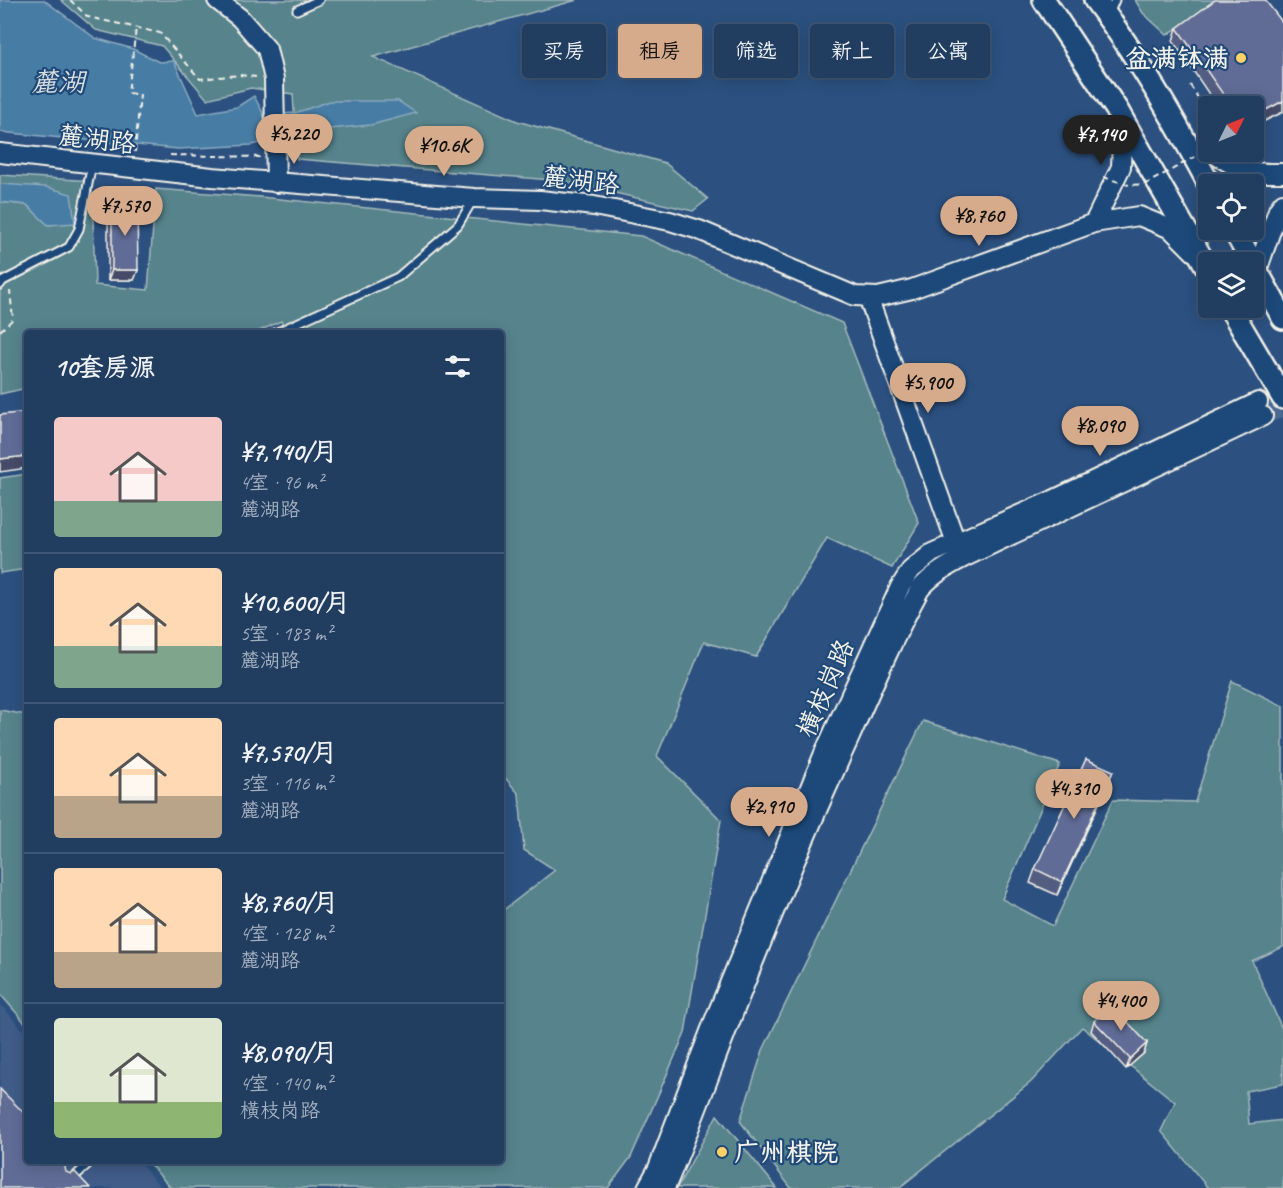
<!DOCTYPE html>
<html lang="zh">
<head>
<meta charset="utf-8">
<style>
  body { margin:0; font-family:Caveat,"LXGW WenKai TC",sans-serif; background:#2d4869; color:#f1f3f6; height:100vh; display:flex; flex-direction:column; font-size:22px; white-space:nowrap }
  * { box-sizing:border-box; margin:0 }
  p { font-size:20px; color:#a2aebd }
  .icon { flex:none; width:33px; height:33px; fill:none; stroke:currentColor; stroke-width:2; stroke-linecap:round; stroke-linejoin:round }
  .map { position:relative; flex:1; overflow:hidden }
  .drawer { position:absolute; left:24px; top:330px; width:480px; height:834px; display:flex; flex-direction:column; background:#213d60; border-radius:6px; box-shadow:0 3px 15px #0003,0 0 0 2px #3e5675 }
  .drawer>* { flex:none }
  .top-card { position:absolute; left:522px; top:24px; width:570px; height:54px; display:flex; gap:12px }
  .needle { width:39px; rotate:47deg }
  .fabs { position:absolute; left:1198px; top:96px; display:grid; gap:12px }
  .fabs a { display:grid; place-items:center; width:66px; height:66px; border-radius:6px; background:#213d60; box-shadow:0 3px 15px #0003,0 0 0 2px #3e5675; font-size:30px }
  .price { position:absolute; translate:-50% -51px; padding:0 14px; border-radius:21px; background:#d6ab8b; color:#111; font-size:20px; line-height:39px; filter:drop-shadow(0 2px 3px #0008) }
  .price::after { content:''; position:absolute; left:50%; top:36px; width:18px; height:14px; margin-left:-9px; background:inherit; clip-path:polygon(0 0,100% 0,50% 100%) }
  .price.on { background:#222; color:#fff }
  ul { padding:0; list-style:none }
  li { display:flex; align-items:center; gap:18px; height:150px; padding:0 30px }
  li+li { border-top:2px solid #3e5675 }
  li span { display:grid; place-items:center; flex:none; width:168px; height:120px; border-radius:6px; color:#555 }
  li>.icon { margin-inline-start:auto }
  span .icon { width:72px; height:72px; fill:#fffc; stroke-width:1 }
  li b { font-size:26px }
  h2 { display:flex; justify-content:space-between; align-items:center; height:72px; padding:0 30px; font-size:26px }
  .pill { padding:0 21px; border-radius:6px; background:#213d60; box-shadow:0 3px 15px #0003,0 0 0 2px #3e5675; font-size:21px; line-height:54px }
  .pill.on { background:#d6ab8b; color:#111 }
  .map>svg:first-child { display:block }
  .built { fill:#405c89 }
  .green { fill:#57838c; stroke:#a6baba; stroke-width:1.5 }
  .water { fill:#477ca4; stroke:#8cabbf; stroke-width:1.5 }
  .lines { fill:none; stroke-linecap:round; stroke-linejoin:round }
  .secondary-tunnel { stroke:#4a6990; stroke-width:18; stroke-dasharray:18 9; stroke-linecap:butt }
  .lane-casing { stroke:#f4f1e8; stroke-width:11 }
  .secondary-casing { stroke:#f4f1e8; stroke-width:22 }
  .primary-casing { stroke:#f4f1e8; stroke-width:26 }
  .path { stroke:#f4f1e8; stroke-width:2; stroke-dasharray:6 4.5; stroke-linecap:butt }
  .lane { stroke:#1f4a7a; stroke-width:7 }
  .secondary { stroke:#1f4a7a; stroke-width:18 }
  .primary { stroke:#1f4a7a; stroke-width:21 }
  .path-bridge { stroke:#f4f1e8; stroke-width:2; stroke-dasharray:6 4.5; stroke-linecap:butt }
  .wall { fill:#535d81; stroke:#f4f1e8; stroke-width:1.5 }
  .shaded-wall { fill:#444c69; stroke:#f4f1e8; stroke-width:1.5 }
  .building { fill:#616c96; stroke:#f4f1e8; stroke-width:1.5 }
  .poi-dot { fill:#ffd166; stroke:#1f4a7a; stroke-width:2 }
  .labels { text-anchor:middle; stroke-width:4.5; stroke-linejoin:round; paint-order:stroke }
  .poi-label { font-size:26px; font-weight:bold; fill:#f4f1e8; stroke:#1f4a7a; text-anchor:end }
  .street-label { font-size:26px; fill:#f4f1e8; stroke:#1f4a7a }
  .water-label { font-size:27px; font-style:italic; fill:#dadfde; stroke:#1f4a7a }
</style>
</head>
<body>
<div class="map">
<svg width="1283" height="1188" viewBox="0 0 1283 1188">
  <rect width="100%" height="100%" fill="#2c5180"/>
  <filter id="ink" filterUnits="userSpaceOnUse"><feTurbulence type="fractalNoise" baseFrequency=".0167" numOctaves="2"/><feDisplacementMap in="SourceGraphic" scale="12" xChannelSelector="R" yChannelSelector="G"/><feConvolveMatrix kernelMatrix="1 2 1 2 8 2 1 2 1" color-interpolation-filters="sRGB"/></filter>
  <g filter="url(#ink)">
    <path class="built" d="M0,1004L27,1035V1161H138L161,1188H0Z"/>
    <path class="green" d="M61,0H577L373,57L517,121L665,163L708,199L693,211L563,181L297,159L293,94L251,88L207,99L162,46L96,30Z
      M1135,0H1217L1167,35L1143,13Z
      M0,175L92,181L95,285L148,290L156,189L260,197L641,236L842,323L919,523L892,568L827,538L756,657L704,642L657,756L721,820L685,1033L631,1157L608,1188H171L147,1161H501V912L555,870L524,850L519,794L501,773V333H287L281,321L255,333H27V388L0,394V202L27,205L48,225L75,222L0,184Z
      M27,474V569L0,573V478Z
      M1232,681L1283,706V947L1252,961L1283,1031V1084L1246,1091L1249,1124L1283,1120V1188H1208L1161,1131L1175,1102L1082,1027L1031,1082L899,1188H791L740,1121L763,1050L923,721L1060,764L1002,899L1053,926L1113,800L1195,802Z
      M0,710L27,715V1025L0,994Z
      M717,1115L777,1188H677Z"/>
    <path class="water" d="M0,0H44L95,38L133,49L159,62L174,61L198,114L237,107L254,96L264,115L295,113L330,101H398L416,113L371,125L318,130L252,145L178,149L0,132Z
      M0,184L46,187L71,194L75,223L48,225L27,205L0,202Z"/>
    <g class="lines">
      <path class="secondary-tunnel" d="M1263,416L1283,407"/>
      <defs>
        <path id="lane" d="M297,10L319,0
          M1109,14L1115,0
          M0,285L3,281L69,247L79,229L92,164
          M275,333L398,277L458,225L473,200
          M63,1188L89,1163"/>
        <path id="secondary" d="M217,0L240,18L267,49L274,79L276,183
          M1211,152C1239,170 1249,174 1283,173
          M0,153L212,177L474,198L540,200L594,206L670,221L699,230L855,296L878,297L912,289L1094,223L1139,216L1171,229L1194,252
          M1094,223L1121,167L1122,140L1117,114
          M1257,271L1278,210L1283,203
          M868,297L959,551
          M647,1188L658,1168L714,1021L825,751L900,587L911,570L932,553L1053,500L1258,402
          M665,1188C685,1142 702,1095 720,1048C760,943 803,839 850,737C872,687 894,637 920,589C933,574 948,566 965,557L1263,416"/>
        <path id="primary" d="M1044,0L1117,110L1209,271
          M1095,0C1139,58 1175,121 1209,184
          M1234,230L1252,262
          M1254,266L1283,318
          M1230,308L1283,398"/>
      </defs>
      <use href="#lane" class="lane-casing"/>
      <use href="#secondary" class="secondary-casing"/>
      <use href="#primary" class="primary-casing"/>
      <path class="path" d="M70,0L88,17L160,33L200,79L240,75L256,77
        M1190,85L1209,115
        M135,152L140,95L128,93L136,28
        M170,155L260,157
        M0,331L13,319L10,291"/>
      <use href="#lane" class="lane"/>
      <use href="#secondary" class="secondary"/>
      <use href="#primary" class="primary"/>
      <path class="path-bridge" d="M1103,177L1129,185L1146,184L1209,149"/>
    </g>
    <path class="wall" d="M1177,28L1283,112L1254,126V106H1217L1173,41Z
      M112,204L138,270L134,280H108V214Z
      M1108,784L1057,895L1030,883L1035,869Z
      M1094,1021L1147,1043L1144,1053L1126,1069L1091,1031Z"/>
    <path class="shaded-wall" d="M1283,101V112L1254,126L1258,114Z
      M112,270H138L134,280H108Z
      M27,456V468L0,472V459Z
      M1113,771L1108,784L1057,895L1062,882Z
      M1147,1043L1144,1053L1126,1069L1130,1059Z"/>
    <path class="building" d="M1215,0H1265L1283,23V101L1258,114L1254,112V106H1241L1227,100L1177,28Z
      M112,204H137L138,270H112Z
      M27,412V456L0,459V415Z
      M1086,759L1113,771L1062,882L1035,869Z
      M1112,1005L1147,1043L1130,1059L1094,1021Z
      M0,1089L27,1116V1161H65L67,1163L65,1168L66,1172L71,1174L75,1172L90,1188H0Z"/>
  </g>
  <g class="poi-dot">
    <circle cx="1241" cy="58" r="6"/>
    <circle cx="722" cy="1152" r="6"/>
  </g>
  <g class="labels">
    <g class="poi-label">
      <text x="1229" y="67">盆满钵满</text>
      <text x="734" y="1161" text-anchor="start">广州棋院</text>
    </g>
    <g class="street-label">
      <text transform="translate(97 139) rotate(7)" y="9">麓湖路</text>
      <text transform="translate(581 180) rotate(7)" y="9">麓湖路</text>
      <text transform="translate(825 688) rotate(-66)" y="9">横枝岗路</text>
    </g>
    <g class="water-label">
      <text x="58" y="91">麓湖</text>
    </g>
  </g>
</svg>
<div class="fabs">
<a><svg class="needle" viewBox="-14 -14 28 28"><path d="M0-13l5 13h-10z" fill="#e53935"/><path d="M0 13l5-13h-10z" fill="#a2aebd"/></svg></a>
<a><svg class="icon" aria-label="locate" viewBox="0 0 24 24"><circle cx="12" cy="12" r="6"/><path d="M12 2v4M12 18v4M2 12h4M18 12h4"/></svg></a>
<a><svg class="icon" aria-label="layers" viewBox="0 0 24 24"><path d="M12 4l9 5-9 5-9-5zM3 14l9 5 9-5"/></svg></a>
</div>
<b class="price" style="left:294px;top:165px">¥5,220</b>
<b class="price on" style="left:1101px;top:166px">¥7,140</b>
<b class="price" style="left:444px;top:177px">¥10.6K</b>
<b class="price" style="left:125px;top:237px">¥7,570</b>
<b class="price" style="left:979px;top:247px">¥8,760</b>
<b class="price" style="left:928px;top:414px">¥5,900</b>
<b class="price" style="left:1100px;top:457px">¥8,090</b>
<b class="price" style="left:1074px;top:820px">¥4,310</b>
<b class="price" style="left:769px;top:838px">¥2,910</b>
<b class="price" style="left:1121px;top:1032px">¥4,400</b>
<div class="top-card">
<a class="pill">买房</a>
<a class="pill on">租房</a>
<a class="pill">筛选</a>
<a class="pill">新上</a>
<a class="pill">公寓</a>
</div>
<section class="drawer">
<h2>10套房源<svg class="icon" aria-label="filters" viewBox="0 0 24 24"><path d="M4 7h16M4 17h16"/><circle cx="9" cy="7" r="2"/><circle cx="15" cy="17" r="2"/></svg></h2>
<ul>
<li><span style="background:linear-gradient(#f6c9c9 70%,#7fa58c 0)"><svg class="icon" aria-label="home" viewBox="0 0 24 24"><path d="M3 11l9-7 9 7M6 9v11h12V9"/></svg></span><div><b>¥7,140/月</b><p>4室 · 96 m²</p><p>麓湖路</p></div></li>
<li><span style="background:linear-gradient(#ffd9b3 65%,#7fa58c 0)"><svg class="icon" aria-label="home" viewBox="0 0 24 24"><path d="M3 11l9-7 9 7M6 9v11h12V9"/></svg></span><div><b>¥10,600/月</b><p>5室 · 183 m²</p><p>麓湖路</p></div></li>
<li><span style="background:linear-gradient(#ffd9b3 65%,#b9a48a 0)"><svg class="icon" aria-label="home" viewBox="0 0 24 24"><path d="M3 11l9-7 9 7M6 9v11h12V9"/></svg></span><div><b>¥7,570/月</b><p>3室 · 116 m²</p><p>麓湖路</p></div></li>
<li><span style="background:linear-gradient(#ffd9b3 70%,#b9a48a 0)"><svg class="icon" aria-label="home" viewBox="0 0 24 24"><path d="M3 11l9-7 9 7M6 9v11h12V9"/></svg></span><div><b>¥8,760/月</b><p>4室 · 128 m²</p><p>麓湖路</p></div></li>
<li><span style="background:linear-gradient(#dfe7d0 70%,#8fb573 0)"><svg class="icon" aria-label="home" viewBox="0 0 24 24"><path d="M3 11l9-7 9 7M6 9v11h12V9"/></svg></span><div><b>¥8,090/月</b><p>4室 · 140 m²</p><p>横枝岗路</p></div></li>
</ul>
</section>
</div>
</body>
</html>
